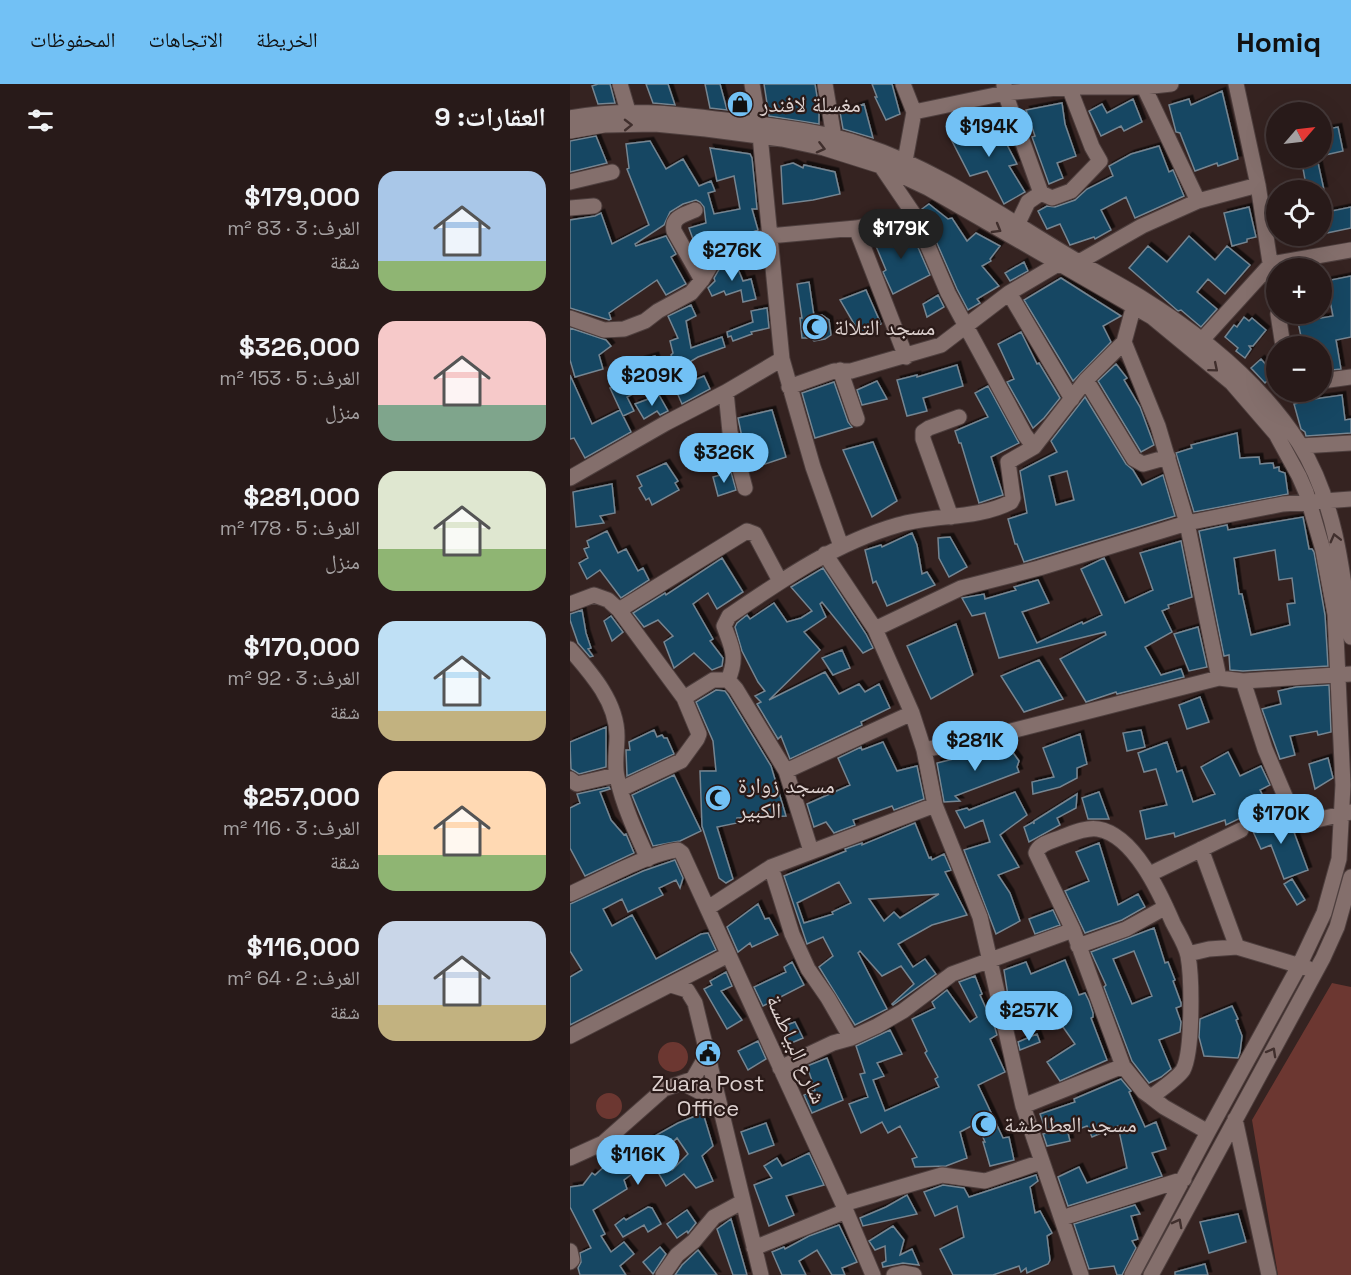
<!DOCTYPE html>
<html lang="ar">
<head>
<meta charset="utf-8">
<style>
  body { margin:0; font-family:"Space Grotesk","Noto Naskh Arabic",sans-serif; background:#302322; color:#f1f3f6; direction:rtl; height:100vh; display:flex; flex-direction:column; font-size:22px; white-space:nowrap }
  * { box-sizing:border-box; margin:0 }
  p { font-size:20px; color:#a5a1a2 }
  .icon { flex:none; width:33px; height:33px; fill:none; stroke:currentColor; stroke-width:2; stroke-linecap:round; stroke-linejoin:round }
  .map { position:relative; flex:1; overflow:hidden; direction:ltr }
  .side { display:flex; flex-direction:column; background:#281a19; width:570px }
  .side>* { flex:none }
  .needle { width:39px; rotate:62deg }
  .fabs { position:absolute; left:696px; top:18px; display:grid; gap:12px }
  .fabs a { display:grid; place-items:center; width:66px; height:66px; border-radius:50%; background:#281a19; box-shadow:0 6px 24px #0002,0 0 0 2px #443838; font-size:30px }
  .price { position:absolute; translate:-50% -51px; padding:0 14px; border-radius:21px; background:#72c1f5; color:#111; font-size:20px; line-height:39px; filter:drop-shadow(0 2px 3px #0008) }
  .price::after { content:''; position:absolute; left:50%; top:36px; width:18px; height:14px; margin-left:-9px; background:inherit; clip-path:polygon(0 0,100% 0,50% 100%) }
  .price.on { background:#222; color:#fff }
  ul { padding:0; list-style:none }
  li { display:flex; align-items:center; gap:18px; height:150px; padding:0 24px }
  li span { display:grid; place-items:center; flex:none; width:168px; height:120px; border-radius:18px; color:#555 }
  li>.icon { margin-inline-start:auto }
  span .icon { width:72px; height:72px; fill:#fffc; stroke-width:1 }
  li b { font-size:26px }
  h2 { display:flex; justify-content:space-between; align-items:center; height:72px; padding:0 24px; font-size:26px }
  header { display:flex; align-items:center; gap:36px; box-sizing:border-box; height:84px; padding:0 30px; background:#72c1f5; color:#111 }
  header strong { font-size:28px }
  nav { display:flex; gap:33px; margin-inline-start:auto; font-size:21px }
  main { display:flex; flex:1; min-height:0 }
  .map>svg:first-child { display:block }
  .green { fill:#6c3731 }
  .building { fill:#144663; stroke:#758591; stroke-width:1.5; fill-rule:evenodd; filter:url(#shadow) }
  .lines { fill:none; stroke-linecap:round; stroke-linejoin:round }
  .minor-casing { stroke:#4e3f3e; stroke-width:17 }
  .minor { stroke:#846f6c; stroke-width:15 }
  .oneway { stroke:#402f2d }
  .labels { text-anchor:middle; stroke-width:4.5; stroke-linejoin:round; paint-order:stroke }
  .poi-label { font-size:22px; fill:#ded2d0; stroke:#2a1a18; text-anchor:start }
  .street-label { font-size:22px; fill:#ded2d0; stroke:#2a1a18 }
</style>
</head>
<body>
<header>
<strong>Homiq</strong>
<nav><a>الخريطة</a><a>الاتجاهات</a><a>المحفوظات</a></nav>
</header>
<main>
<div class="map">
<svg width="781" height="1191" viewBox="0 0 781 1191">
  <defs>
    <filter id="shadow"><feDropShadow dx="3.5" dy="-3.5" stdDeviation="0" flood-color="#0009"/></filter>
  </defs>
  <rect width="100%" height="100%" fill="#352321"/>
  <path class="green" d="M762,899L781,903V1191H708L682,1036Z
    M88 973a15 15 0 1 1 30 0a15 15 0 1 1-30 0Z
    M26 1022a13 13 0 1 1 26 0a13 13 0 1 1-26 0Z"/>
  <path class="building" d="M28,0H40L45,19L28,20L22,2Z
    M76,0H98L105,21L83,19Z
    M135,0H150L157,26L140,24Z
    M194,0H245L249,25V40L199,32Z
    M302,0H322L330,30L316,36L305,13H307Z
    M652,7L668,75L648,82L647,79L625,87L610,49L606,48L599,21L619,15L621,21Z
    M563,15L572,38L554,47L551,42L531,52L519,27L532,20L537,29Z
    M492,19L495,40L506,72L487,79L493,94L479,100L462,53L465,52L456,26Z
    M294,20L303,54L273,45L270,28Z
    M423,34L447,80L439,82L455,108L434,120L417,87L400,92L381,55Z
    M768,43L773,67L755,71L752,46Z
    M26,52L37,79L0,88V57Z
    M80,57L96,85L113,75L129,102L141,97L145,107L138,109L144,130L170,125L164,92L147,97L140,64L180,70L182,74L187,125H182L188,146L164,155L146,159L138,165L128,169L119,144L136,139L134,123L130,118L126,116L113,120L100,128L94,141L65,160L66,162L96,152L106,170L101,173L116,200L96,211L87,196L39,229L41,235L39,236L0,224V136L25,132L31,129L42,160L79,141L57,85L59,84L56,60Z
    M589,62L599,88L603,86L614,112L565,134L556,113L531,126L541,146L525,155L524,153L500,161L490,140L477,145L468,127L477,122L485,123L505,116L517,105L543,92L539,82L561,70Z
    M731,74H747L754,106H737Z
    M223,79L233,84L234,81L265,88L270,110L243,116L213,120L211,82Z
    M359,120L378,135L382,134L397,157L406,149L430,162L420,175L421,177L412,182L429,202L407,215L410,219L398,226L387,205L352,125Z
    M679,123L686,153L677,155V158L662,162L654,129Z
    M781,123V144L752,150V129Z
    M340,145L360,191L323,210L313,188L316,186L303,155L317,149L321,152Z
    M619,152L645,176L657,162L680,181L655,210L638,195L627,208L647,225L631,243L611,226L608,227L559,184L578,162L597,178Z
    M164,175L173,197L181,195L186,215L173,218L171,206L156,211L154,207L142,212L138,204L145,197L144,194L154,177Z
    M454,178L458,187L440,197L435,189Z
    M781,192V253L766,256L771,285L752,287V262H733L728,238L763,232L756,197Z
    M491,194L551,232L533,242L541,258L503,297L454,216Z
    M239,198L244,232L252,231L259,236L261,251L255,255L244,257L241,254H232L230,234H232L227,200Z
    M296,206L311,240L290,250L270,216Z
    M368,211L374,223L357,233L353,220Z
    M121,221L126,232L116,237L121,264L152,253L155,263L128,273L108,285L101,271L103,269L100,257L108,254L98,232Z
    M197,224L199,244L181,248L182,250L163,257L161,252L158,253L157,248L183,238L181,227Z
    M674,233L679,237L682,234L696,246L683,262H679L681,265L675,274L666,267L668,264L655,253L664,241L667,243Z
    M0,244L36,256L41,262L29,271L33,285L5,293L0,276Z
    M451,248L467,280L469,279L490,314L474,334L463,344L437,298L444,295L428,260Z
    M85,272L92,294L57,313L64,327L53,332L40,304L49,302L43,295H69L66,288L73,285L71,276Z
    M691,275L704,290L695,299L681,284Z
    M546,280L557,294L554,296L570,323L584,361L571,368L528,297Z
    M387,281L393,302L353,314L357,327L337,332L327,296L347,291V293Z
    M0,291L22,340L50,326L61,348L15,374L4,354L0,355Z
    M134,292L140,305L112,320L105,304Z
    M307,297L317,315L292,321L287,306Z
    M264,298L278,338L282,343L245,354L232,309Z
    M418,302L449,359L421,373L433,411L409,419L391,359H389L385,347L418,333L405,309Z
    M89,311L98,327L90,331L87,327L74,335L65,320Z
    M772,311L775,336L781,335V349L736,352L735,348L731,345L724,320L744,315Z
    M515,313L556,380L563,386L572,401L593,391L605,432L454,478L447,460H445L438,435L457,429L450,387L487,368L481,357ZM497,387L504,416L486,421L479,392Z
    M202,326L216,373L183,384L174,363L168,334Z
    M667,349L670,374L689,373L690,380L703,379L704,384L709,383V387L715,389L718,410L624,428L606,369L622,364L621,361Z
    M303,358L327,417L302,433L273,366Z
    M96,379L108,397L105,399L109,406L82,421L79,414L76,416L69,404L72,402L67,392Z
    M161,388L166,406L148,412L143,393Z
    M42,400L45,429L30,432L34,439L6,443L3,408Z
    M733,433L739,465H742L744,468L755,531L758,582L673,587L660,586L659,571L654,572L629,447L657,441L658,446ZM705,466L709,496L722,494L725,519L717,520L720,541L681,551L672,510H669L664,474Z
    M37,447L48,469L56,465L68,487L73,484L79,496L51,514L30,486L17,495L9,479L18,474L14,465L19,463L17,457Z
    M342,449L347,461L352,490L357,488L365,501L317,522L306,497L303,499L295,466L311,461L312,463Z
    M380,453L397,483L379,493L369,474L368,454Z
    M611,457L622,513L598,521L599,524L592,527L602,548L575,563L591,591L611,585L614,593L547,610L546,608L516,618L490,575L536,551L535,548L429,574L415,529L402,532L392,514L414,510L415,515L446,506L444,503L468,496L479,519L452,528L467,559L512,538L513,540L532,531L511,485L534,474L555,519L583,506L570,469Z
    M152,474L173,508L147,525L138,509L123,520L143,555L140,557L153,574L152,582L142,586L124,569L104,584L94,558L103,552L88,536L74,543L63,529L95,509L96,511Z
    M253,484L296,550L303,564L293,569L252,518L250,520L256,533L234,548L250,566L199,616L255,588L269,610L289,600L295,608L309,600L320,624L291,638L292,641L220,675L211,652L208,655L187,620L191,618L185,612L195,607L188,598L172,567L165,543L167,539L177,531L180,535L204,519L217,538L231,534L242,527L221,503Z
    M12,526L16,549L21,564L18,565L23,572L20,573L8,559L0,536V530Z
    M41,532L53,548L42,557L34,537Z
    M386,540L403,591L361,615L337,562Z
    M628,543L637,583L619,587L604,550Z
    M272,566L280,584L263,591L252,574Z
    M469,576L493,615L454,628L431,592Z
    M759,601L761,648L748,651L747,647L720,652L725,671L710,675L692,625L711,620L708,607L726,603Z
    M146,606L155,607L158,611L201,682L216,732L167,734V739L147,743L163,795L156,799L149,794L132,742L130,687H146L143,657L126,618Z
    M630,613L639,638L617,645L609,621Z
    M36,643V683L9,690L1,685L0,658Z
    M84,646L87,653L92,651L94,654H97L104,670L57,692L56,666H60L59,658Z
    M571,646L575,663L557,667L553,649Z
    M510,650L517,680L507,684V694L490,703L463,710L462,698L484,693L473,664Z
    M313,658L327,687L347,682L354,715L324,726L322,722L283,736L285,741L264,749L256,738L244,743L237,720L280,701L268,674L291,663L292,666Z
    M597,658L607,688L612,686L623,718L645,710L631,683L658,668L670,692L691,682L700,701L690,706L692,710L672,720L677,731L656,741L655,736L605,753L604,749L576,755L570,727L597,721L586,685L574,688L568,669Z
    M439,663L449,677L447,683L449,688L385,712L390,717L374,718L367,679L425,665L426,668Z
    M758,674L763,694L745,705L739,680Z
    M104,691L131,747L110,757L83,762L62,711Z
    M39,703L40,705L30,708L41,736L54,751L56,750L64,769L15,792L0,764V724L10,719L7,710Z
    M445,708L457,731L430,751L449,783L428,791L440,809L450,837L426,850L394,766L420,758L413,736L395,744L386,727L397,724L399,726Z
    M529,708L539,735H518L512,714Z
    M507,710L506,724L487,734L490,741L459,758L454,743L463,738L464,740V737Z
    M712,730L717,738L722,743L738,786L714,795L701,761L691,765L681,743Z
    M345,739L359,774L361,773L362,776L374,770L381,786L375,788L397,831L362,841L328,860L343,883L355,875L366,890L323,921L322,920L344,900L331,882L312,892L290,867L288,869L317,925L285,941L249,883L263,872L253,853L237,860L214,792L276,767L275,765L292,759V761ZM269,798L281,819L262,828L263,830L234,839L227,819ZM369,810L330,834L324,828L314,837L299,815Z
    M529,759L548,821L568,810L575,823L552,836L515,849L495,807L519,797L506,768Z
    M105,776L113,794L110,804L106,796L89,804L93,811L58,828L52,815L33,825L42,842L62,831L86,875L131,850L138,849L146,866L0,941V893L12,886L0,867V820L73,787Z
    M722,795L735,816L727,821L714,800Z
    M188,820L195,835L199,834L208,851L182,863L180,859L168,868L157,843Z
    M483,826L490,841L465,850L459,835Z
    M584,844L595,879L598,878L605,896L603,897L611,919V922L606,924L611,938L610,948L589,956L601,985L591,993L579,999L562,977L534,903L536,901L521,868ZM564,867L582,912L562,920L543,875Z
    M495,876L509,911L515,909L519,917L523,929V933L521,934L537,976L490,997L477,978L505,960L493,943L488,945L476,908L439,918L434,886L456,878L461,890Z
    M222,878L234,901L193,922L184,903L216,888L214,883Z
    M156,888L162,902L151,907L172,936L157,945L134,905L142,901L140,897Z
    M405,892L412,910L410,911L425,944L427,951L420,955L435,988L408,1001L433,1054L439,1053L444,1076L420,1082L413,1058H415L407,1039L390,1048L397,1074L376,1082L345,1083L342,1075L347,1073L330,1042L318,1049L312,1038L291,1049L279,1020L298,1013L290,990L295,989L286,962L320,946L332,970L307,979L314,992L303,996L315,1027L369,1003L365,995L368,993L355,969L357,967L342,935L365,924L362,918L377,906L400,938L407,933L389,898Z
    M662,922L668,935L666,936L672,952L670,968L668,974L634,972L629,953L630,935Z
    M225,938L233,954L219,960L211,943Z
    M467,950L470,958L450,966L448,958Z
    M188,957L196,975L178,986L168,967Z
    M257,974L273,1016L242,1029L234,1011L245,1006L237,982Z
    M551,995L561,1007L559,1008L575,1043L586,1038L596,1065L582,1069L592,1092L498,1122L488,1093L509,1083L517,1099L557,1084L548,1042L522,1053L517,1042L498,1049L500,1057L477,1062L473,1050L477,1049L470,1030L505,1018L504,1015Z
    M133,1029L143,1062L132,1072L143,1097L126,1104L114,1090L96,1102L85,1083L72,1092L66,1087L54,1096L57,1105L23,1126L35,1150L31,1152L41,1168L54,1158L64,1170L50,1182L56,1191H10L8,1184L11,1178L10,1169L21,1164L0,1123V1103L13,1101L22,1089L25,1091L37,1080L42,1086L74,1058L108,1039ZM107,1054L118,1070L102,1086L92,1069Z
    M196,1039L204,1061L179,1070L171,1048Z
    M239,1069L254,1101L216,1112L224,1131L199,1142L184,1101L202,1094L194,1082L207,1074L212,1082Z
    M466,1091L468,1097L460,1103L465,1129L470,1127L482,1149L477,1152L480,1176L478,1180L457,1189L456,1184L451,1188L449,1182L423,1191H383L370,1165L394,1153L387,1122L365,1132L354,1108L373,1101L394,1104L399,1113Z
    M337,1111L347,1130L293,1142L290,1134L316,1123Z
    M565,1121L570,1130L561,1132L568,1155L562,1157L566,1164L552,1191H547L544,1182L519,1185L504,1140Z
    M78,1123L82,1124L91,1140L78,1148L74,1141L53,1153L45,1141L54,1134L56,1136Z
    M117,1126L126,1139L118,1149L117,1147L107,1154L97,1140Z
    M668,1130L676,1158L639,1169L630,1138Z
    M161,1135L177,1191H163L147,1145Z
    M269,1141L287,1178L272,1184L275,1191H262L247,1166L229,1177L236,1191H212L202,1168L214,1163L215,1165L239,1152Z
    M323,1142L334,1156L330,1171L342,1165L349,1181L333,1179L313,1183L312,1179L316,1177L315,1162L305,1166L299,1157Z
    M90,1163L96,1170L83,1190L73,1178Z
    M128,1166L147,1191H105L112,1181Z
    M635,1180L638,1191H605V1188Z"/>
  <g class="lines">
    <defs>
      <path id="minor" d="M50,0L58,27
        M182,0L189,41L212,275L243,383L271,462
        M255,0L264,53
        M333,0L344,28L435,9L471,109L458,118L447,141
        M666,0L688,101L706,217
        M434,1L435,9L499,3H574L601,0
        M574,3L628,117
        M0,34C52,24 103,29 155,36C201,42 248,46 293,61C370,86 437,136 507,177C527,189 549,200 570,213C631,251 690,298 729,359C765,416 773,488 781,553
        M0,47L34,41L85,40L136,45L212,55L254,64L311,82L358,104L582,233L662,299L706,350L729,392L736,408L753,466L765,530L773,701L769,775L754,829L729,882L638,1048L562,1191
        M335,77L344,28
        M311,82L345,132L378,209L455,351L464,363
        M0,98L42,88
        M471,109L482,114L501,107L530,77L522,63L499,3
        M0,124L24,122
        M125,126C114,131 101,133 104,147L132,196
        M286,144L336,273
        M509,178L572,142L628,117L688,101
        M439,209L502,315
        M708,230L713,262
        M0,234L34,246L54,245L75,237L88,227L121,209L132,196L148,168L167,164L199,152L286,144L345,132
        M631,257L701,180L781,166
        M554,258L588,342L617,439L649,594
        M270,286L287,335
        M516,296L564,375L573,380L598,373
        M752,297L781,293
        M219,303L264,287H281L371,261L439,209L488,180
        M156,308L160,348L175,404
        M731,362L781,359
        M0,394L96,339L156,308L212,275
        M381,433L353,355V348L359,344L389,333
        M255,470L305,545L342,629L354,666L365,721L410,833L453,1022L511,1191
        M0,520L24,511L38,516L49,526L177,447L185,450L210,497
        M49,526L114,614L143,596H158L166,605L216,687L241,767
        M305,545L391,504L469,484L617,439L713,420L781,415
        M0,565C21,589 47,618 47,652C47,665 44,680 47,693C53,721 66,749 78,775
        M158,596C168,573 162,564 154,542L159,532C212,496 265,459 328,441C364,430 406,436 441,418L443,414L438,378L464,363L516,296L554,258L564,221
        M673,597L695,665L723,731L733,739L781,728
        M354,666L437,648L649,594L673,597L781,590
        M216,687L342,629
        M0,695L7,700L46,691
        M51,705L111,677L127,655L129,650L114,614
        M631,765L667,863
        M201,783L222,850L238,885L258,914L281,954
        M580,790L671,746
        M0,810C27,798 81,768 108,766L112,769L273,1120L303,1191
        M138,824L201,783L365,721
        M508,862L556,845L596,823
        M618,870L639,865L667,863L737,884
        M101,901L117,906L125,919L191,1191
        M0,952L158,871
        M210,984L263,959L281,954L307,942L333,927L382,890L503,846
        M113,999L132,1009L151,1025
        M581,1013C589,1007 608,994 613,986C623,968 622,894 618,872C616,861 608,849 603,839C590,809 564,751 528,745C516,743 503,749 492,753C483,757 469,759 466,769L503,846L553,982L574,1008L581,1013L594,1023L638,1048
        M453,1022L553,982
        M665,1035L699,1191
        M0,1074L33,1059L94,1005L123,995L138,969
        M273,1120L372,1091L415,1097L471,1078
        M492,1134L614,1095
        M184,1164L276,1127
        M0,1167L2,1176L0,1178
        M93,1191L107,1171L124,1157L144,1133L172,1118
        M324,1191L333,1189L344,1191
        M581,1191L753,874L767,843L781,793"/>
    </defs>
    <use href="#minor" class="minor-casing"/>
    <use href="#minor" class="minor"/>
  </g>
  <defs><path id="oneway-chevron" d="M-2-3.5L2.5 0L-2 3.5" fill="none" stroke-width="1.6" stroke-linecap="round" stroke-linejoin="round" transform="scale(1.5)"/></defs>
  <g class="oneway">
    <use href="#oneway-chevron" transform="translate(58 41) rotate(-1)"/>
    <use href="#oneway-chevron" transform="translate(251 64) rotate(14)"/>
    <use href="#oneway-chevron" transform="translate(427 145) rotate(30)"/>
    <use href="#oneway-chevron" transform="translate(644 284) rotate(40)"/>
    <use href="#oneway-chevron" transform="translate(765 454) rotate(-104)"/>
    <use href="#oneway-chevron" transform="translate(702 968) rotate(-61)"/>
    <use href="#oneway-chevron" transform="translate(608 1139) rotate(-62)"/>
  </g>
  <defs>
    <symbol id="shop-disc" viewBox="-11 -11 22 22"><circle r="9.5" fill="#72c1f5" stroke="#2a1a18"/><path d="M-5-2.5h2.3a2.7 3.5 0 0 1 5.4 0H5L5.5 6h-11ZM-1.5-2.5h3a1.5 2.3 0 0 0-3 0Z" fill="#111"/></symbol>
    <symbol id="mosque-disc" viewBox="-11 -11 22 22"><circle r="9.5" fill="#72c1f5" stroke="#2a1a18"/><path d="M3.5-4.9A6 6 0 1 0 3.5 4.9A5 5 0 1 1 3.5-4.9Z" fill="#111"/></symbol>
    <symbol id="civic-disc" viewBox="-11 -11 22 22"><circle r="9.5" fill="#72c1f5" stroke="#2a1a18"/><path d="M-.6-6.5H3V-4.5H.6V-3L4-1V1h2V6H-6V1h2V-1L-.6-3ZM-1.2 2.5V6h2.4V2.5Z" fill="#111"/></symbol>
  </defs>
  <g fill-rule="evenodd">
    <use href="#shop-disc" x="155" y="5" width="30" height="30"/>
    <use href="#mosque-disc" x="230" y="228" width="30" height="30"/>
    <use href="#mosque-disc" x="133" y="699" width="30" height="30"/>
    <use href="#civic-disc" x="123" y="954" width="30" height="30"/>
    <use href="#mosque-disc" x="399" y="1025" width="30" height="30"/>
  </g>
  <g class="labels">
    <g class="poi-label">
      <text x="190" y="28">مغسلة لافندر</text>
      <text x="264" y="251">مسجد التلالة</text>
      <text x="168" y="709">مسجد زوارة<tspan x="168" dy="25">الكبير</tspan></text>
      <text x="138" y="1007" text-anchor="middle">Zuara Post<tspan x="138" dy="25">Office</tspan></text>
      <text x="434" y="1048">مسجد العطاطشة</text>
    </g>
    <g class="street-label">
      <text transform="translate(227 965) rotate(66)" y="8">شارع البياطسة</text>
    </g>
  </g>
</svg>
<div class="fabs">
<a><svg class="needle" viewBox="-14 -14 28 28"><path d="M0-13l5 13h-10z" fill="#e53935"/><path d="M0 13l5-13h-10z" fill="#a5a1a2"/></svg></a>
<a><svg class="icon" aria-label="locate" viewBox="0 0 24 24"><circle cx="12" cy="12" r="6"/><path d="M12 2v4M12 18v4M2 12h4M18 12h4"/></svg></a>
<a>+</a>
<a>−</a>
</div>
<b class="price" style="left:419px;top:74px">$194K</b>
<b class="price on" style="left:331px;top:176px">$179K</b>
<b class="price" style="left:162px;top:198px">$276K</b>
<b class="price" style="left:82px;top:323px">$209K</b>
<b class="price" style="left:154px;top:400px">$326K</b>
<b class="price" style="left:405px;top:688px">$281K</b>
<b class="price" style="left:711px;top:761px">$170K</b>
<b class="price" style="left:459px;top:958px">$257K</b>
<b class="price" style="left:68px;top:1102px">$116K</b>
</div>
<section class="side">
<h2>العقارات: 9<svg class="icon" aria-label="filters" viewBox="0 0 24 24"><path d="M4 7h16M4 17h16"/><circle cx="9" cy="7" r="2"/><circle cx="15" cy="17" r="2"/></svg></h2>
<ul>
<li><span style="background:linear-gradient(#a9c7e8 75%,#8fb573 0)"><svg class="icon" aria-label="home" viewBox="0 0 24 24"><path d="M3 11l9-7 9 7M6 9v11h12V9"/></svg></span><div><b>$179,000</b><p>الغرف: 3 · 83 m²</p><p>شقة</p></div></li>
<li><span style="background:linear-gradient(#f6c9c9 70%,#7fa58c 0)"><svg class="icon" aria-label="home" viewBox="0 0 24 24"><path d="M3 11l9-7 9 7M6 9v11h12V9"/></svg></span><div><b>$326,000</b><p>الغرف: 5 · 153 m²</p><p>منزل</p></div></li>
<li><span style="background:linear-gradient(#dfe7d0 65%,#8fb573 0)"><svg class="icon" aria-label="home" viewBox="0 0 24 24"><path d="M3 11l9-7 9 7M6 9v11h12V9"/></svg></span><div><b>$281,000</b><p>الغرف: 5 · 178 m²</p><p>منزل</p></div></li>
<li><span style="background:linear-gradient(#bfe0f5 75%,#c2b280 0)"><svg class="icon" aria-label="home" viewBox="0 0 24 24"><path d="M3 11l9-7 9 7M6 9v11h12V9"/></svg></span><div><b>$170,000</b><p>الغرف: 3 · 92 m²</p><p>شقة</p></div></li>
<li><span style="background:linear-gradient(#ffd9b3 70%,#8fb573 0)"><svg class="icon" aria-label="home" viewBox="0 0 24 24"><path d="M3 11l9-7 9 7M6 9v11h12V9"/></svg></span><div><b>$257,000</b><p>الغرف: 3 · 116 m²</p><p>شقة</p></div></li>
<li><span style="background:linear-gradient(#c9d6e8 70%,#c2b280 0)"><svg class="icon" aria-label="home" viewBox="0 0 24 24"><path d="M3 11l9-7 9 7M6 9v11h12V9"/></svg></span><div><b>$116,000</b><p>الغرف: 2 · 64 m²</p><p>شقة</p></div></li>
</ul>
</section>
</main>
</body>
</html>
